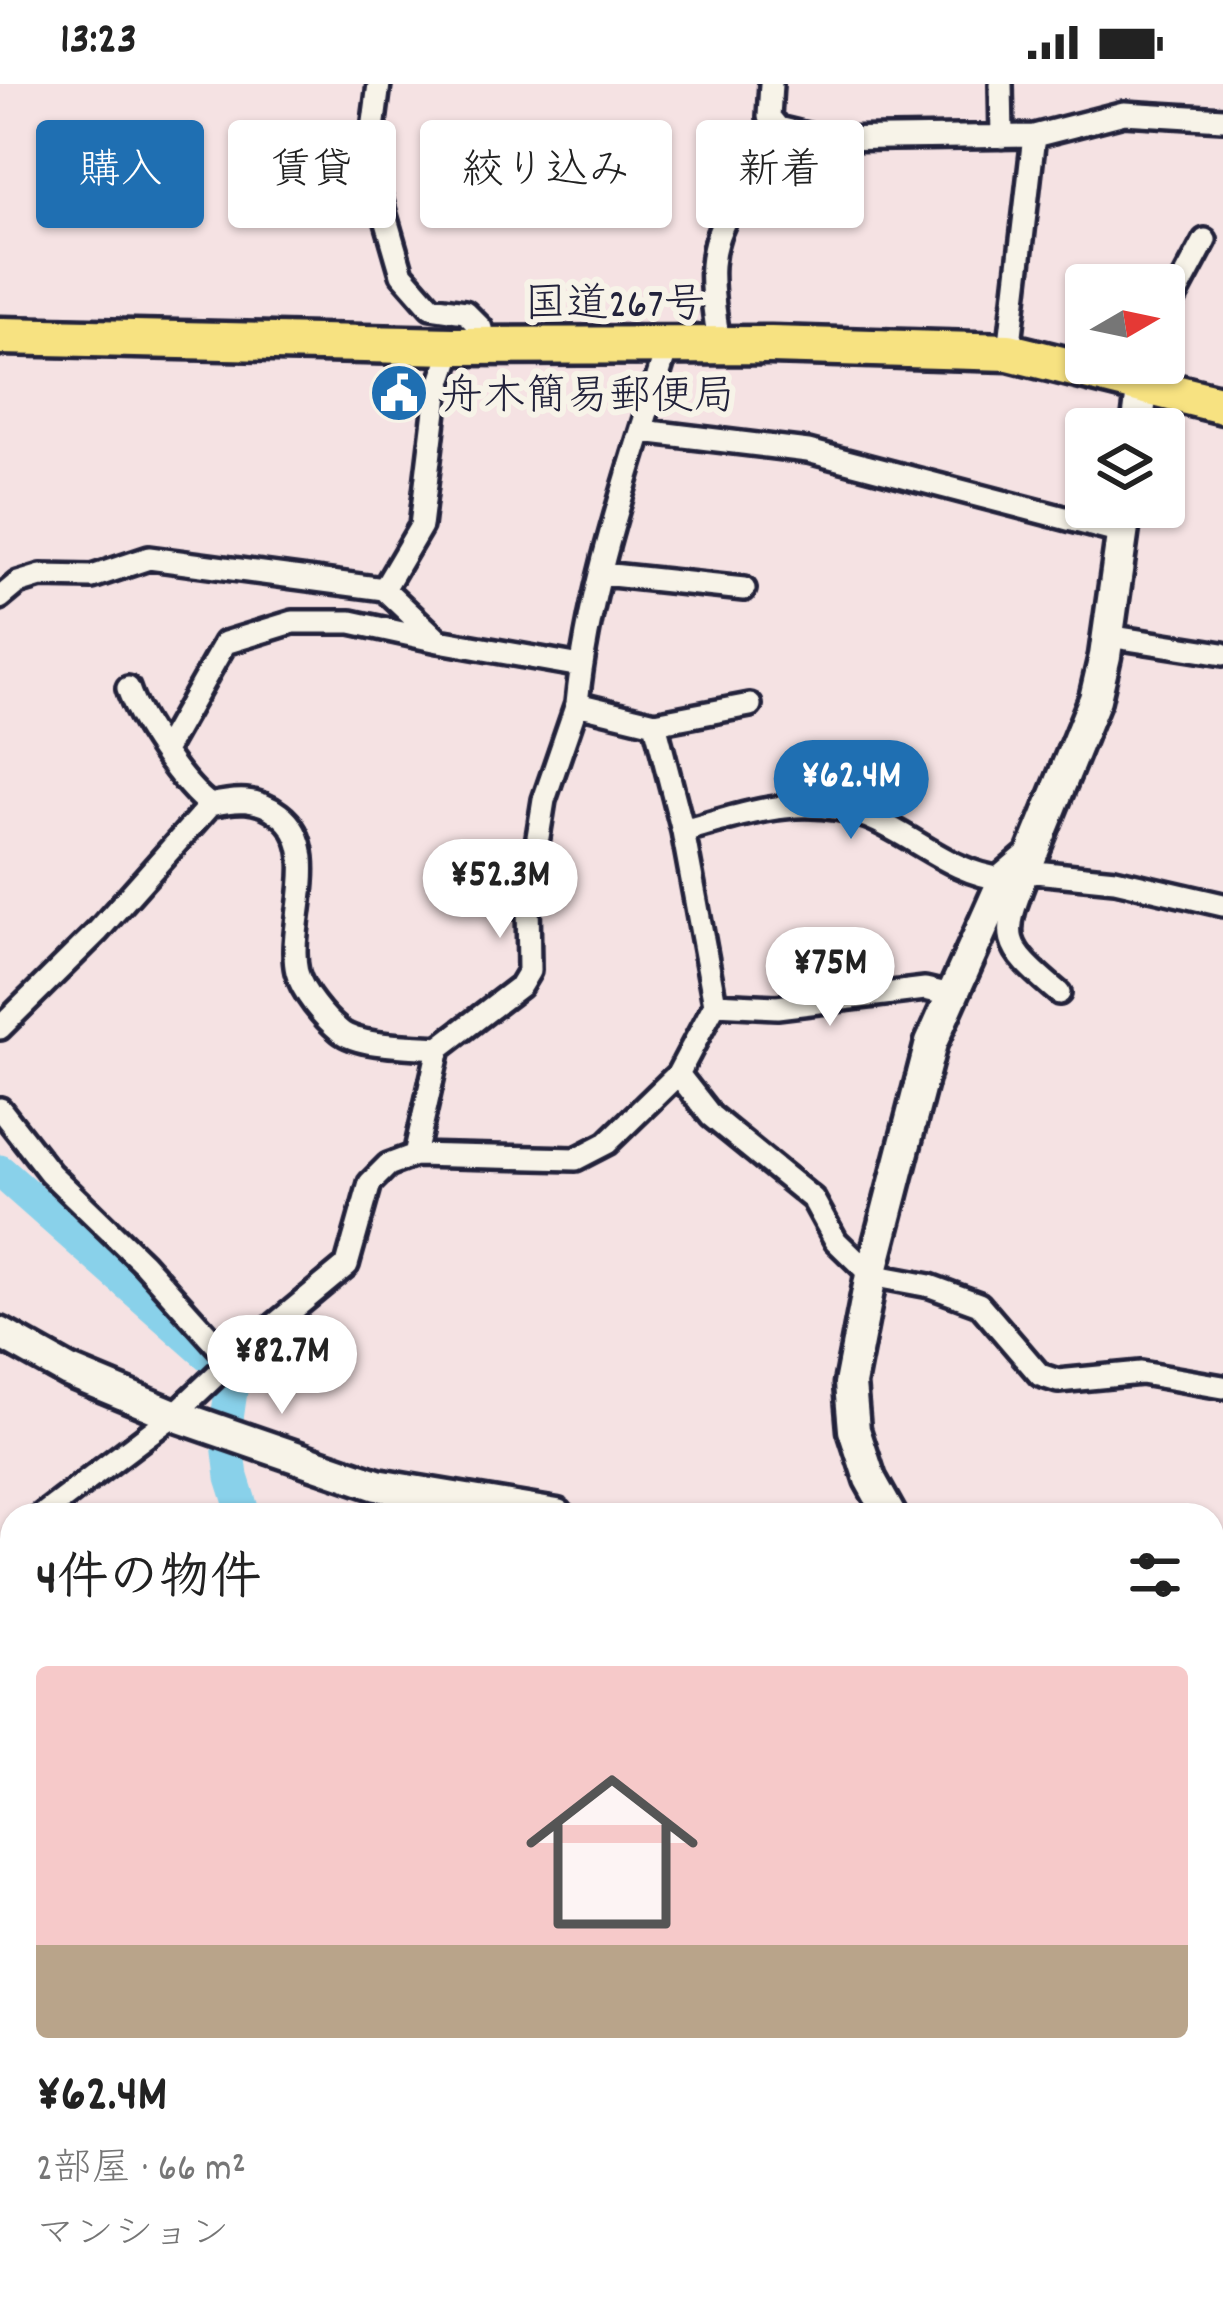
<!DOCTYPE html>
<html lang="ja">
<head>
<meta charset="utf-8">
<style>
  body { margin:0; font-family:Dekko,"Klee One",sans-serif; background:#f6f6f6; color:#222; height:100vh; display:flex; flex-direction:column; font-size:45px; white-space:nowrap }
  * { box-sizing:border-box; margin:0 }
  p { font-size:39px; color:#767676 }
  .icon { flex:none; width:66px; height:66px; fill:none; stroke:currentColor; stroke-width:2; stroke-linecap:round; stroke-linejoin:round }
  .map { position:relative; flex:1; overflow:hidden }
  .drawer { position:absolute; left:0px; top:1419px; width:1224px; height:807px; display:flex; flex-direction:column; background:#fff; border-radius:36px 36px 0 0; box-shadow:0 3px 9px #0004 }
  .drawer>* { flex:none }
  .top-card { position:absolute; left:36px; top:36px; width:1152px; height:108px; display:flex; gap:24px }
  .needle { width:78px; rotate:81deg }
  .buttons { position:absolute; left:1065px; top:180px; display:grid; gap:24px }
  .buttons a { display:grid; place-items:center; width:120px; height:120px; border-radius:12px; background:#fff; box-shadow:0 3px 9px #0004; font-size:60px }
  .price { position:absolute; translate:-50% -102px; padding:0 27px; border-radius:42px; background:#fff; color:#222; font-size:39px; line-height:78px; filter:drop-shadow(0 3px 6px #0008) }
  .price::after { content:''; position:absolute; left:50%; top:72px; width:36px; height:27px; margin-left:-18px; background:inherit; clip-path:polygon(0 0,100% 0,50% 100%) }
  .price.on { background:#1f6fb2; color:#fff }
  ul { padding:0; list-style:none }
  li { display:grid; align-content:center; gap:24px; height:636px; padding:0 36px }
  li span { display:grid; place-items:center; height:372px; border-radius:12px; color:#555 }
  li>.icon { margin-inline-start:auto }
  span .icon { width:216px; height:216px; fill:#fffc; stroke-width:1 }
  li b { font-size:51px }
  h2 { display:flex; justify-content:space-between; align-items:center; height:144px; padding:0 36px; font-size:51px }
  .chip { padding:0 42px; border-radius:12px; background:#fff; box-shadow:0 3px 9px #0004; font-size:42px; line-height:108px }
  .chip.on { background:#1f6fb2; color:#fff }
  .status { display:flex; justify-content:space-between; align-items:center; height:84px; padding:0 60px; background:#fff; direction:ltr }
  .status svg { height:33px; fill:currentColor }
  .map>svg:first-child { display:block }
  .green { fill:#c0d58b; stroke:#717c63; stroke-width:3 }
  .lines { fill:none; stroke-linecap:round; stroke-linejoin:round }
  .river { stroke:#89d1ea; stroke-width:33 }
  .street-casing { stroke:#22223b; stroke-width:30 }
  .secondary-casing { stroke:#22223b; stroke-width:39 }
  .highway-casing { stroke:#22223b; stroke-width:45 }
  .path { stroke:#22223b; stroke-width:3; stroke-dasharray:3 9; stroke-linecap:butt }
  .street { stroke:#f7f3e8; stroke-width:21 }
  .secondary { stroke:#f7f3e8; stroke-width:30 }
  .highway { stroke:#f7e281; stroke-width:36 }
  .labels { text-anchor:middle; stroke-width:12; stroke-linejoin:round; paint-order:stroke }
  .street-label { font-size:42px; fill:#22223b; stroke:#f7f3e8 }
  .poi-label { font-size:42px; fill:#22223b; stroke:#f7f3e8; text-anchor:start }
</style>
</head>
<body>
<div class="status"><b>13:23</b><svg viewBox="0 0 49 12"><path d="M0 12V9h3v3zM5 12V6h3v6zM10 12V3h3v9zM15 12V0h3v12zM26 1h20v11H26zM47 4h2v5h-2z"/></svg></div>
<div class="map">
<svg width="1223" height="2224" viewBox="0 0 1223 2224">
  <rect width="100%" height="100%" fill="#f5e2e3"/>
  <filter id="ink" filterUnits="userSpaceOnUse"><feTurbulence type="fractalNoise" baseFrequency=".00833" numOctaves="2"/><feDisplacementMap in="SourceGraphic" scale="24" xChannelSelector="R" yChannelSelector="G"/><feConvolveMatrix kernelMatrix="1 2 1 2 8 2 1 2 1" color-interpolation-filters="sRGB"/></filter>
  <g filter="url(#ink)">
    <path class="green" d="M160,2214H635L668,2224H155Z"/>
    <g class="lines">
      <path class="river" d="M0,1087L214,1276L231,1307L226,1342L232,1393L244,1431
        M1144,2214L1162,2224"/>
      <defs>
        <path id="street" d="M379,0L369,76L402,190L431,223L465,228L481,244L483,262
          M771,0L769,33L778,44L824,55L1034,52L1124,29L1223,35
          M1001,0L1002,53
          M1164,233L1205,156
          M719,262C713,210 701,170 732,124
          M1009,268L1034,52
          M642,347L808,367L1122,449
          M602,490L744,505
          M384,505L439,557L581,582
          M0,514L18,499L41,492L92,493L149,474L384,505L421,442L437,310L453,262
          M1108,552L1223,570
          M655,639L750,621
          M165,665L225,559L293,538H351L439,557
          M210,721C236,715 257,713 279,730C326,765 286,840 297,888C302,908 324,934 340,947C359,963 414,962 439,964
          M683,747C745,730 804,708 868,733C915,752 952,790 1004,795
          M1015,786L1115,796L1223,821
          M1028,787C1001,855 1001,860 1059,909
          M715,920L777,923L925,905L951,911
          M0,944L98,847L210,721C183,702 138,635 128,604
          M678,990L711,1032L813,1115L836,1157L871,1191L930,1202L979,1220L1040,1291L1058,1297L1141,1289L1223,1303
          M0,1025L50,1089L143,1179L231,1277
          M415,1071L439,964L520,902L529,887L528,815L544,716L577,620
          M388,1407L424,1431
          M42,1431L174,1331L231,1277L347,1181L370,1099L388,1081L415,1071L576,1075L607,1059L678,990L715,920L683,747L655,639L577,620C589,498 632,380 667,263
          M0,1561L12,1479
          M1212,1674L1223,1580
          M1212,1943L1223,1950"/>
        <path id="secondary" d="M1137,345L1143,299
          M0,1249L68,1287L174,1331L377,1401L557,1431
          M890,1431L870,1395L854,1346L850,1300L871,1191L931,959L1004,795L1031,772L1095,615L1105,572L1126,423
          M1212,1567L1223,1571
          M915,2214L925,2224"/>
        <path id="highway" d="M0,252L453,262L771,261L1009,268L1223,321"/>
      </defs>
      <use href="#street" class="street-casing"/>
      <use href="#secondary" class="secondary-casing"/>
      <use href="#highway" class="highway-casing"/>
      <path class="path" d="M1212,1741L1223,1745"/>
      <use href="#street" class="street"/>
      <use href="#secondary" class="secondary"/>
      <use href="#highway" class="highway"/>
    </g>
  </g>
  <defs>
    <symbol id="civic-disc" viewBox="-11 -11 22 22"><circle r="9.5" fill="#1f6fb2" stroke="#f7f3e8"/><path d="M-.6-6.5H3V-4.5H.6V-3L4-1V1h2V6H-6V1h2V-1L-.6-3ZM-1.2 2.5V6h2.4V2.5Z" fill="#fff"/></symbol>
  </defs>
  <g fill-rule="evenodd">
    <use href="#civic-disc" x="366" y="276" width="66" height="66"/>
  </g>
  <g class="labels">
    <g class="street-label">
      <text x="615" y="232">国道267号</text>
    </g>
    <g class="poi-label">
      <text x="441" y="324">舟木簡易郵便局</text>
    </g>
  </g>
</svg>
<div class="buttons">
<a><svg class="needle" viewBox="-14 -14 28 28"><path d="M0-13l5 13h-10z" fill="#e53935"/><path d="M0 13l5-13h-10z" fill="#767676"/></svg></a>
<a><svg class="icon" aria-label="layers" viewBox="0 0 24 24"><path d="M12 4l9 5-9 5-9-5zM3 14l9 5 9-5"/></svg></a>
</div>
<b class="price on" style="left:851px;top:758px">¥62.4M</b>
<b class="price" style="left:500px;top:857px">¥52.3M</b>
<b class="price" style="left:830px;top:945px">¥75M</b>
<b class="price" style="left:282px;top:1333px">¥82.7M</b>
<div class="top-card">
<a class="chip on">購入</a>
<a class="chip">賃貸</a>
<a class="chip">絞り込み</a>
<a class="chip">新着</a>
</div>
<section class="drawer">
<h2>4件の物件<svg class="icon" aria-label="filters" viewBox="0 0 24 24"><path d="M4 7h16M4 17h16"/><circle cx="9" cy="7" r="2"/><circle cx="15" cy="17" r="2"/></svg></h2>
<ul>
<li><span style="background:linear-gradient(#f6c9c9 75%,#b9a48a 0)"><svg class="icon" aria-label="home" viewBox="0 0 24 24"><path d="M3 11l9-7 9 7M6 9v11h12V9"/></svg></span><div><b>¥62.4M</b><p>2部屋 · 66 m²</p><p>マンション</p></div></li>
</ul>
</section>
</div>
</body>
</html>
